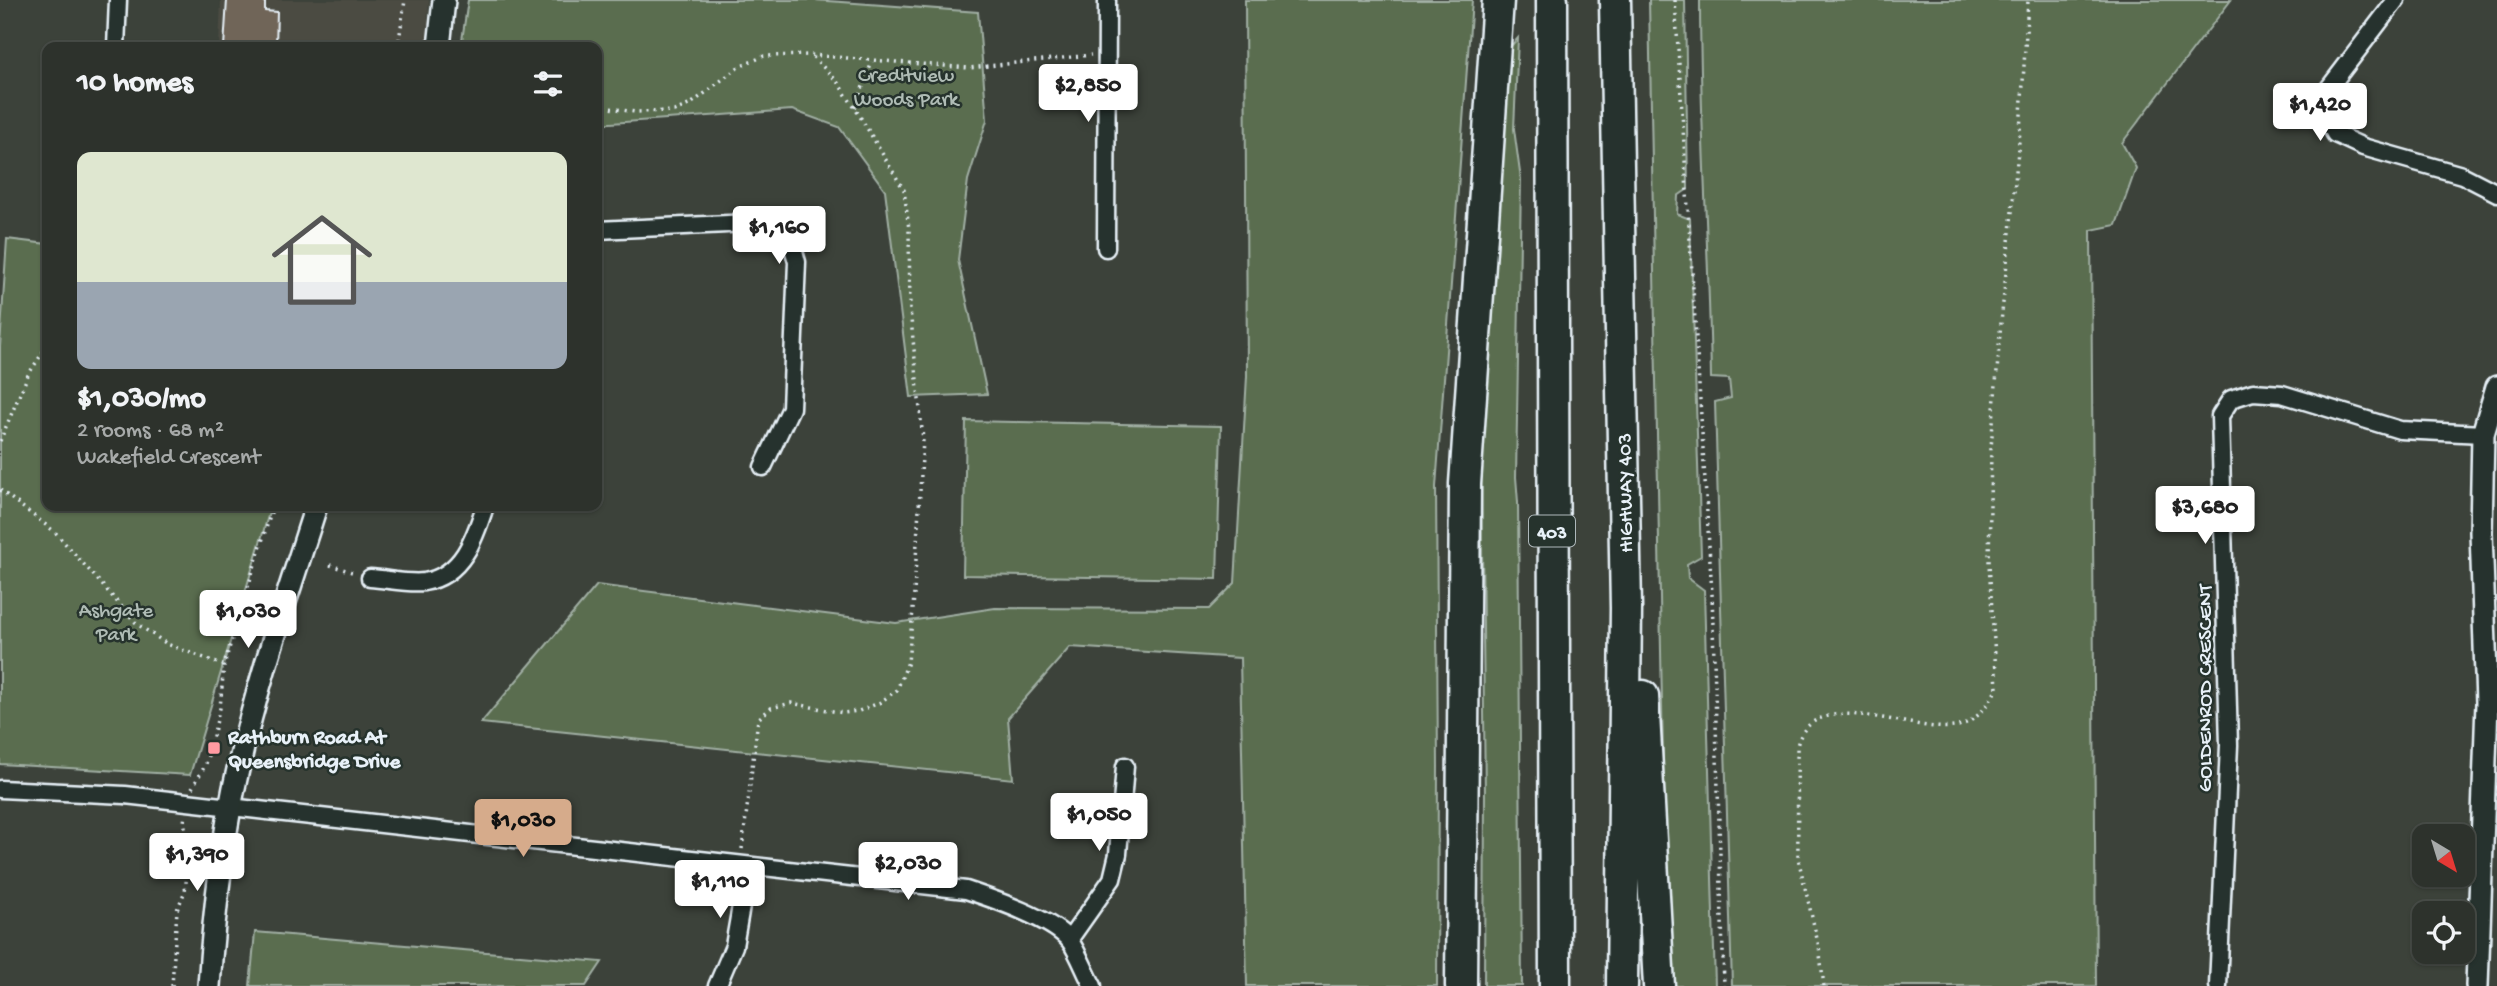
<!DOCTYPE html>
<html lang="en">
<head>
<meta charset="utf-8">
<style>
  body { margin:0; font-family:"Gochi Hand",sans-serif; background:#393e38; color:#f1f3f6; height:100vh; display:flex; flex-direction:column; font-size:26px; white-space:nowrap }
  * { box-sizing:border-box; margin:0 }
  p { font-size:23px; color:#a7aaa9 }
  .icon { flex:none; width:38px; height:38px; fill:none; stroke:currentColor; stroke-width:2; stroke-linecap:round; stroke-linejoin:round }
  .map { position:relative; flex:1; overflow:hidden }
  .details { position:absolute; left:42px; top:42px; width:560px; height:469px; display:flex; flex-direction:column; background:#2d322c; border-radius:14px; box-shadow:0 2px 5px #0004,0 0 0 2px #484d48 }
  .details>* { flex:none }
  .needle { width:46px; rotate:142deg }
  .buttons { position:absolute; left:2412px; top:824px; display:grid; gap:14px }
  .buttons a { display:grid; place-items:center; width:63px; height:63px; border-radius:14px; background:#2d322c; box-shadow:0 2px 5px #0004,0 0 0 2px #484d48; font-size:35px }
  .price { position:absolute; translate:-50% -60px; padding:0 16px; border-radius:7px; background:#fff; color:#222; font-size:23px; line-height:46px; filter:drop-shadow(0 2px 4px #0008) }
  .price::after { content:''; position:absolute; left:50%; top:42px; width:21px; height:16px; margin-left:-10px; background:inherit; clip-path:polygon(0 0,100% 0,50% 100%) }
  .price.current { background:#d6ab8b; color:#111 }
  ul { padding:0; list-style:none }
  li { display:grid; align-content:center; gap:14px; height:371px; padding:0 35px }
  li span { display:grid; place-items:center; height:217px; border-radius:14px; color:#555 }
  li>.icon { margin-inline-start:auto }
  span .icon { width:126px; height:126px; fill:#fffc; stroke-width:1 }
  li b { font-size:30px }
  h2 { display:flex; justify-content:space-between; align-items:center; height:84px; padding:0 35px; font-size:30px }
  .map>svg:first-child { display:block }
  .built { fill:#4b4c43 }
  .green { fill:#5a6d50; stroke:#a1afa4; stroke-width:2 }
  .building { fill:#6f6558; stroke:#e8f1f8; stroke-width:2 }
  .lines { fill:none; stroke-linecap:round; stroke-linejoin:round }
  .minor-casing { stroke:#e8f1f8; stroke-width:21 }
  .tertiary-casing { stroke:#e8f1f8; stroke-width:26 }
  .motorway-casing { stroke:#e8f1f8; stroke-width:35 }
  .path { stroke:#e8f1f8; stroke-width:3.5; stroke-dasharray:2 5; stroke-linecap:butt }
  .minor { stroke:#26332d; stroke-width:16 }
  .tertiary { stroke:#26332d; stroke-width:21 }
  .motorway { stroke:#26332d; stroke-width:30 }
  .poi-dot { fill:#ff9aa2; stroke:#26332d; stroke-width:2.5 }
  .labels { text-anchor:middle; stroke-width:5; stroke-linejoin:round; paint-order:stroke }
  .shield { fill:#26332d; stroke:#aeb8bb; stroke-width:2 }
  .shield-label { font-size:19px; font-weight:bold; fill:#e8f1f8 }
  .park-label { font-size:21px; fill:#afbcb5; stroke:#26332d }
  .street-label { font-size:21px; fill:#e8f1f8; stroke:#26332d }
  .poi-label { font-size:21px; font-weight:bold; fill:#e8f1f8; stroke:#26332d; text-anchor:start }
</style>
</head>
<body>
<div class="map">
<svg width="2497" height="986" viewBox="0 0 2497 986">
  <rect width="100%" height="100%" fill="#3c423a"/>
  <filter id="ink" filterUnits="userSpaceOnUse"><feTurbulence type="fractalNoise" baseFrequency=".0143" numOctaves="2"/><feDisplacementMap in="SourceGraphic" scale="14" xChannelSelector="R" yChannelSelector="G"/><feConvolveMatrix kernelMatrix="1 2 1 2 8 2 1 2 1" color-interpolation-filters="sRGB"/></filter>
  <g filter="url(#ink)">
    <path class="built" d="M221,0H429L427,47H219Z"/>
    <path class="green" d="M468,0H814L978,12L987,120L968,180L958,260L987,394L911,397L885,190L839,127L792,110L597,124V47H461Z
      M1245,0H1472L1436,487L1438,766L1437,986H1247L1240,658L1070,647L1008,718L1013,779L481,723L597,585L896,623L995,608L1209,609L1235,583L1247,376Z
      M1649,0H1685L1688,189L1678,196L1677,214L1690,219L1701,556L1687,564L1688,578L1704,590L1715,986H1672L1665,868Z
      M1700,0H2231L2122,143L2136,168L2116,225L2091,230L2096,986H1732L1715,402L1731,398L1729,379L1711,378C1709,252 1700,126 1700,0Z
      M1518,38L1514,129L1521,180L1516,477L1518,502L1522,986H1484L1485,795L1481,464L1511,46Z
      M7,239L47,244V506H271L190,775L0,764V347Z
      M966,421L1221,426L1217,579L963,575Z
      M255,932L602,962L586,986H250Z"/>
    <path class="building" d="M227,0H265V11L277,12L276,47H224Z"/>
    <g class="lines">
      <defs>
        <path id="minor" d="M2396,0L2325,93L2326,117L2335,134L2363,147L2462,175L2497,193
          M116,47L118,0
          M597,230L774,222L791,240L797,262L791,408L763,467
          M1106,248L1107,0
          M370,578C387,579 408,584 424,582C462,576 475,538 485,506
          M0,789L125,795L966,890C993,899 1053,919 1070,941C1079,954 1085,972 1093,986
          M1069,940L1112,879L1118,854L1125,766
          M717,986L734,946L748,866
          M2218,986L2229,745L2220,416L2231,399L2253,392L2282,394L2400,430L2483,434"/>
        <path id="tertiary" d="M439,47L444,0
          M209,986C214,912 222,837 239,765C259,677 289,592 316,506
          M2477,986L2487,703L2481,532L2483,434L2497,387"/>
        <path id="motorway" d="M1552,0L1555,986
          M1615,0L1626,608L1622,986
          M1643,696L1659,986
          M1461,986L1465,484L1498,0"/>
      </defs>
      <use href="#minor" class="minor-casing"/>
      <use href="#tertiary" class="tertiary-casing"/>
      <use href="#motorway" class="motorway-casing"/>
      <path class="path" d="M1675,0L1712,593L1724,986
        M398,47L405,0
        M597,106L635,112L674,111L691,104L737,68L764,56L811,55L969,68L1091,55
        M855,108L872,62
        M0,441L28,375L47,346
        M0,490L55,532L137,624L167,644L223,665
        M330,565L355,573
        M192,788L206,764L220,708L224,665L273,506
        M742,849L758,719L771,708L791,703L843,713L859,711L879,703L897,690L908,662L913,610L923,440L910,309L909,229L904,190L855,108L836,80L811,55
        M172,986L177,910L185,891L190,849L184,822L185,816
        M1824,986L1819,947L1798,858L1797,746C1812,684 1912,733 1954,727C1976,723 1988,706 1997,688L1989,564L1991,448L2000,333L2020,131L2028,0"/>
      <use href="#minor" class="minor"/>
      <use href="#tertiary" class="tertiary"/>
      <use href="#motorway" class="motorway"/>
    </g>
  </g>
  <rect class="poi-dot" x="207" y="741" width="14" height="14" rx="3.5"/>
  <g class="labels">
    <rect class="shield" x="1529" y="515.5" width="46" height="31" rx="5"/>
    <g class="shield-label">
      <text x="1552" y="538">403</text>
    </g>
    <g class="park-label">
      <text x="906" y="81">Creditview<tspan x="906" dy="24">Woods Park</tspan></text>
      <text x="116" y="616">Ashgate<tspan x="116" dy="24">Park</tspan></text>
    </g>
    <g class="street-label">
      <text transform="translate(1624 493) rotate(-91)" y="7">HIGHWAY 403</text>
      <text transform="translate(2204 688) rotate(-90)" y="7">GOLDENROD CRESCENT</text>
    </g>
    <g class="poi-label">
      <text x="228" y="743">Rathburn Road At<tspan x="228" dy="24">Queensbridge Drive</tspan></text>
    </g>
  </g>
</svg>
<div class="buttons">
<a><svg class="needle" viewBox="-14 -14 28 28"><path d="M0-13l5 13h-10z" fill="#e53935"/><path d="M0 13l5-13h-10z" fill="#a7aaa9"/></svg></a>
<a><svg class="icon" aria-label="locate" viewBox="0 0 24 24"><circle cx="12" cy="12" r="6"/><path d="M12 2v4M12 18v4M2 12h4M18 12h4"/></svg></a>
</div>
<b class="price" style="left:1088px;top:124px">$2,850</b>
<b class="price" style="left:2320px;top:143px">$1,420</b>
<b class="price" style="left:779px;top:266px">$1,160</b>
<b class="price" style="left:2205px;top:546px">$3,680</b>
<b class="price" style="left:248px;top:650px">$1,030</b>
<b class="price" style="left:1099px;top:853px">$1,050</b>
<b class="price current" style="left:523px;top:859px">$1,030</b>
<b class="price" style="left:197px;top:893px">$1,390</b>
<b class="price" style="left:908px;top:902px">$2,030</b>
<b class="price" style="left:720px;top:920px">$1,110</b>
<section class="details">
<h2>10 homes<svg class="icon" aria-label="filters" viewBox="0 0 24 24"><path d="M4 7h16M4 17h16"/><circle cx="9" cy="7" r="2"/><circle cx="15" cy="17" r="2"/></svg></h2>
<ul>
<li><span style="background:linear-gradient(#dfe7d0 60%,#9aa5b1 0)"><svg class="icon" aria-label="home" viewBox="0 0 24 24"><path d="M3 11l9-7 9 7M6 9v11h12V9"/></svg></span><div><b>$1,030/mo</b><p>2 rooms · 68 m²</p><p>Wakefield Crescent</p></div></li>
</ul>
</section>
</div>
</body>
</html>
